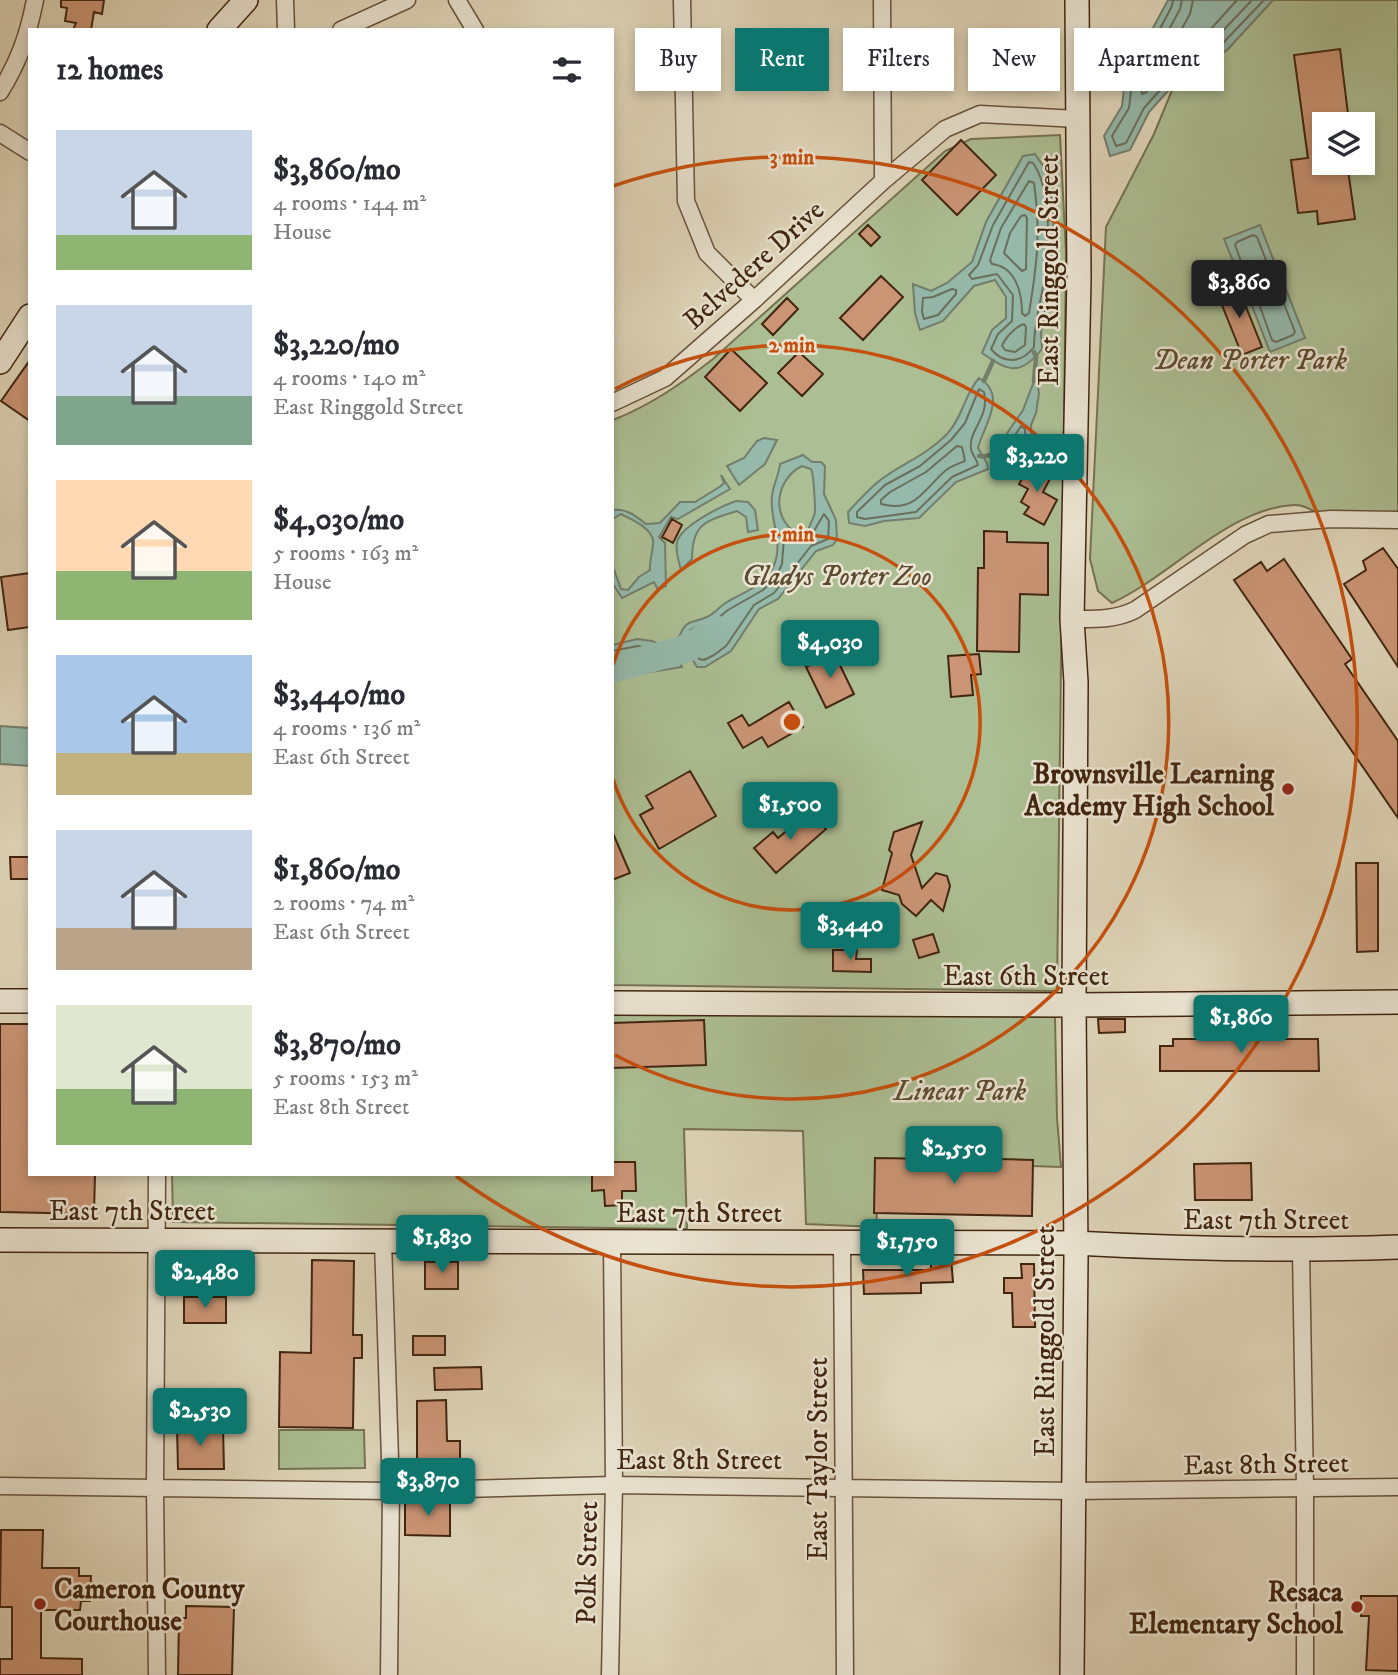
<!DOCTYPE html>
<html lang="en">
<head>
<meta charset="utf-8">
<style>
  body { margin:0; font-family:"IM FELL DW Pica",serif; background:#f2f2f3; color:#2b2b33; height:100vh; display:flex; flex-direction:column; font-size:26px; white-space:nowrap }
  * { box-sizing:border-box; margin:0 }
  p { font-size:23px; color:#7c7c81 }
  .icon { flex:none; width:38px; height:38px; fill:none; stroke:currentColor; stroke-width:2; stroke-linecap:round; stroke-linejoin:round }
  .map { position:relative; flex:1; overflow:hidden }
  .details { position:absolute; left:28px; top:28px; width:586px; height:1148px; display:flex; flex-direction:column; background:#fff; border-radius:0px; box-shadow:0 4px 10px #0003 }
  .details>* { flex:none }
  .top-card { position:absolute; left:635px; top:28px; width:656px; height:63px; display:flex; gap:14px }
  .tools { position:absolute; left:1312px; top:112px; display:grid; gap:14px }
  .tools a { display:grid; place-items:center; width:63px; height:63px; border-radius:0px; background:#fff; box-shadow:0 4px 10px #0003; font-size:35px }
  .price { position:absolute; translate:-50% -60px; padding:0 16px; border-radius:7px; background:#0f766e; color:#fff; font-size:23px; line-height:46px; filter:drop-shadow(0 2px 4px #0008) }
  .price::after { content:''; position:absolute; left:50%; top:42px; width:21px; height:16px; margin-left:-10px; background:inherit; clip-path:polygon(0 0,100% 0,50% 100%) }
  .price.current { background:#222; color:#fff }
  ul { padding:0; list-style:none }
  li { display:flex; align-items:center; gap:21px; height:175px; padding:0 28px }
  li span { display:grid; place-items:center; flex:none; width:196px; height:140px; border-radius:0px; color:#555 }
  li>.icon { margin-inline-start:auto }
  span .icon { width:84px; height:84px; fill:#fffc; stroke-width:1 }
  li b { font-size:30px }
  h2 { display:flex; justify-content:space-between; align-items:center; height:84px; padding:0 28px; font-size:30px }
  .pill { padding:0 24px; border-radius:0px; background:#fff; box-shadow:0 4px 10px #0003; font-size:24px; line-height:63px }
  .pill.current { background:#0f766e; color:#fff }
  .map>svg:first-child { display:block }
  .green { fill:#acbe93; stroke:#767251; stroke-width:2; fill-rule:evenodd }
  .water { fill:#95b9aa; stroke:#737e6c; stroke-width:2; fill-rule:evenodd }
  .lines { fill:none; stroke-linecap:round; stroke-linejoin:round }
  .shore { stroke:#6b6f5c; stroke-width:2 }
  .stream { stroke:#737e6c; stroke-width:4.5 }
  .river { stroke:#95b9aa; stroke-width:28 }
  .building { fill:#cb9575; stroke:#41250f; stroke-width:2 }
  .street-casing { stroke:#68513a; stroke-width:19 }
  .secondary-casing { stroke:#41250f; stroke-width:26 }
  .street { stroke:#eae4d2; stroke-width:16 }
  .secondary { stroke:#eae4d2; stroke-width:23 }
  .ring { fill:none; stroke:#c74f0d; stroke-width:3.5 }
  .poi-dot { fill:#8f2418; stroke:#eae4d2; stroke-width:2.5 }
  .labels { text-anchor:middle; stroke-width:5; stroke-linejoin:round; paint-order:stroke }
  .street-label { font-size:28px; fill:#41250f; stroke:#eae4d2 }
  .park-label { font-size:28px; font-style:italic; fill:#5c4b30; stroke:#eae4d2 }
  .poi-label { font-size:28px; font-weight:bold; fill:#41250f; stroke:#eae4d2; text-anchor:end }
  .centre { fill:#c74f0d; stroke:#eae4d2; stroke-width:3.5 }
  .ring-label { font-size:21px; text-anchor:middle; font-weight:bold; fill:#c74f0d; stroke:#eae4d2; stroke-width:5; stroke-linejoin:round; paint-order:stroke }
</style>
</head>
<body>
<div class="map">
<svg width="1398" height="1675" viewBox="0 0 1398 1675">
  <rect width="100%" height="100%" fill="#dfd5b9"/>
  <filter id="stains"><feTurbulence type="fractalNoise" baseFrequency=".00286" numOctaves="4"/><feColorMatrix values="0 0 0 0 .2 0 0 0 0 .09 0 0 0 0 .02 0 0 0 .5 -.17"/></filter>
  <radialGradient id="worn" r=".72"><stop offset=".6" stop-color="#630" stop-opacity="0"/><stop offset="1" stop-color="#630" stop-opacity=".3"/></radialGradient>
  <path class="green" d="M1273,0H1398V520C1377,520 1355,522 1334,520C1320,518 1308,504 1294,505C1229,508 1171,576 1112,603L1098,591L1090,559L1106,227L1154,134L1175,83L1227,50ZM1325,124H1363V163H1325Z
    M1060,135L1066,253L1057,991L613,985V420C651,405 681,384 713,359L945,151L971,139Z
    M613,1013L1055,1017L1057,1118L1061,1167L875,1161L877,1227L806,1224L803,1131L684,1129L687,1229L173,1222L172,1174H612Z
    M279,1430H364L365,1468L279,1469Z"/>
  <path class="water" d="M1168,0H1273L1227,50L1175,83L1149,112L1130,150L1110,156L1104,136L1122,106L1125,80Z
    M1035,154L1048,173L1053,208L1054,261L1041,333L1042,349C1020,377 1008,371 982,353L992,330L1006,318V297L995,280L974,286L943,321L920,330L915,313L913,284L931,291L947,283L972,262L986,222L1023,156Z
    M1260,225L1281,279L1246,293L1224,239Z
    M1284,284L1305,338L1270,352L1249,298Z
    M1036,376L1039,393L1036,413L1031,425L1033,455L1020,467H1006L999,445L1023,410Z
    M979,378C1008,395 984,425 978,448L987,463L988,469L956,482L919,518L884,521L865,526L849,523L848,512C858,501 868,490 879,481C901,464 927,455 947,434C963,417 964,395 979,378Z
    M764,438L777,440L765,464L739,485L727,466L744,458L757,441Z
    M803,455L812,462H821L825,466L824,494L836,520L837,539L833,545L816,551L778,599L759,609L731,651L705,667H697L679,637C687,618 691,624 707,617C714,614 718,608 724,604C742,592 765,587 774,565C784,542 769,518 772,496C773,485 779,475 780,464ZM802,466L811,469C814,474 815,505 815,512C814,518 810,524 808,530L796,533C770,516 776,479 802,466Z
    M721,475L730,489L678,519L671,517L659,537L665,543L666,586L658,590L654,582L622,598L613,584V567L621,589L628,590L639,577L650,570C649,561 654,547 653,540C650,527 632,520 621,514L613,519V510C626,508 636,516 646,524L660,523L680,502H695L721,486L724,483Z
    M736,501L748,502L755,510L758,530L748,532L746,517L737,511C706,521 692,523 692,559L681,570C679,562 675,551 677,542C681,526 721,506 736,501Z
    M637,639L652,641L673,649L682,667L613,678V645Z
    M0,726L30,728V766L0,764Z"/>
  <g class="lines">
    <path class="shore" d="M1173,0L1172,6L1132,82L1129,108L1112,136L1116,146L1126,143L1144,108L1170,79L1222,44L1264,0
      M1182,0L1180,9L1140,84L1142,94L1145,93L1166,71L1217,37L1252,0
      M1193,0L1190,14L1172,46L1175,51L1210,30L1237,0
      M1029,162L1033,163C1050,188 1049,230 1047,260C1045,289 1034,317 1034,347C1022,363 1004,365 991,349L998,334L1012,321L1013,295L997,274L972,279L969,275L978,265L993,225Z
      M1029,181L1034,183C1041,232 1037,265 1029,313L1025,316L1022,313C1022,293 1016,267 992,264L990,260L1001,228Z
      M1025,215L1027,218L1026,269L1022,271L1004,253L1010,233L1021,216Z
      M1253,235L1257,237L1271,273L1269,276L1251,282L1248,280L1235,245L1237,242Z
      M952,289L956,290V294L938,315L924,319L922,312L923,298L933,297Z
      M1277,295L1281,296L1295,332L1293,335L1276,342L1272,340L1259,304L1261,301Z
      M1024,324L1026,327L1025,345L1015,352L1005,350L1002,346C1005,338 1016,326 1024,324Z
      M979,389L984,392C990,418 968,430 971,449C972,455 977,459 978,465L952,477L916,512L865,519L857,517V512L885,485L920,466L951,440L965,423Z
      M1021,426L1025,429L1026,451L1018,460H1012L1007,447Z
      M957,446L962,447L965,461C958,464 951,466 945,471C923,490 916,513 881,504V500L890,492L926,472Z
      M824,514L829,521L828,539L811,546L774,593L754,605L726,646L714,655L704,660L699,659L687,638L690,630L717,619L728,610L763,590L776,577L782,564L784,537L788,536L797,540L811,536Z
      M721,627L725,631C721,639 712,649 703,648L698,636Z
      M612,651L638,646L667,654L669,659L666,662L612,671"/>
    <path class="stream" d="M1034,352L1036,357L1034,381
      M984,381L993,361
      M979,456C986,457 998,454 1002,448"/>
    <path class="river" d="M612,669L685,649L718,630"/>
  </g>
  <path class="building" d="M61,0H104L102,14L94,12L91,30H73L76,23L65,21L67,8L61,7Z
    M1340,49L1348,114L1341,115L1342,124H1325V163H1347L1355,219L1318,224L1317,211L1298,213L1291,160L1308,158L1294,55Z
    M961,140L996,175L957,215L922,180Z
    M868,225L880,237L871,246L859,234Z
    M881,276L903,297L863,340L840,318Z
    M1228,286L1229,290L1238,287L1262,347L1242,355L1216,290Z
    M787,298L798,309L773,335L762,324Z
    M731,349L767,383L740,411L705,377Z
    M799,352L823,374L802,396L778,373Z
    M30,360V421L1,401Z
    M1031,463L1052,475L1043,492L1057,500L1044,525L1024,514L1029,507L1021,502L1028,489L1019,484Z
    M672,519L682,525L673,543L662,537Z
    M984,531L1007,532V542L1048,543V595L1020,594L1019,652L977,651L978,568H984Z
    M1383,548L1398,569V667L1344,584L1366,570L1363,561Z
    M1284,559L1352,659L1345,664L1398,741V818L1234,580L1261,562L1267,571Z
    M30,573V627L8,630L1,577Z
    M834,653L854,694L826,708L806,667Z
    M979,654L981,674L971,675L973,695L951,697L948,656Z
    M789,702L803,727L768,747L762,737L743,748L728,723L742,715L749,726Z
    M690,771L716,816L659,849L640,815L653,808L646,796Z
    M810,811L826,829L776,873L754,848L773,832L778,838Z
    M922,822L911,855L922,888L936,873L947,876L950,886L943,911L931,900L916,916L902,904L899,895L882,890L892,853L889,850L894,832Z
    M612,831L630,873L612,880Z
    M10,857H30V879H11Z
    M1356,863H1378V951L1357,952Z
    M933,934L939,952L919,958L913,940Z
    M833,950H857L856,959H871V972L833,971Z
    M1098,1019H1125V1032L1099,1033Z
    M704,1020L706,1065L612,1068V1023Z
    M0,1024H30V1174H95L94,1214L0,1212Z
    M1173,1039H1318L1319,1071H1160V1046H1173Z
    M940,1153L963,1154L962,1158L1033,1160L1032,1216L874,1213L875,1158L939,1159Z
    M612,1162H635L636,1191H622V1205L605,1206L604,1190L592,1191V1174H612Z
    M1251,1163L1252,1200H1195L1194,1164Z
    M951,1258L953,1282L921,1283V1293L864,1294L863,1270H931V1259Z
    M312,1260L354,1261L353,1335H362V1358H354L353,1428L279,1427L280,1352L311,1353Z
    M425,1262H458V1289H425Z
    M1021,1264H1034L1035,1327H1013L1012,1293H1004V1278H1022Z
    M184,1297H226V1323H184Z
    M413,1336H445V1355H413Z
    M481,1367L482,1389L435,1390L434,1368Z
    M446,1400L447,1441H460V1468L417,1469V1401Z
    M177,1428H223L224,1469H178Z
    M405,1501H450V1536L405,1535Z
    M1,1530H43L42,1568H79V1576H91L90,1601H81L80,1610H41V1658L82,1659V1675H0V1659H12V1607H0Z
    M1361,1596H1398V1671L1366,1670L1369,1616H1361Z
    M186,1606L234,1607L232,1675H178L179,1618H186Z"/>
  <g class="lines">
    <defs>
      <path id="street" d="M285,0L286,30
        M457,0L475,30
        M682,0L686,201L707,253L754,300
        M882,0L883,181
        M341,30L407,0
        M0,92C19,61 28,36 35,0
        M0,133L30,152
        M612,403L665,378L754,300L883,181L945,129L980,114L1078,119
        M1072,619C1095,619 1115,620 1135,610L1245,535L1269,524L1331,519L1398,520
        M383,1241L391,1491L389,1675
        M842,1242L845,1675
        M1301,1251L1305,1489V1675
        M0,1486L391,1491L614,1485L1073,1491L1398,1487
        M157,1675L155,1487L157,1174
        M610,1675L614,1485L612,1241"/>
      <path id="secondary" d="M219,30L246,0
        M0,362L30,316
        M0,1001H30
        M612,1003L1074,1005L1398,1002
        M0,1240L1075,1243C1183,1249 1290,1251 1398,1247
        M1072,1675L1076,1256L1074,1005L1076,682L1072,619L1079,278L1077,0"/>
    </defs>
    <use href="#street" class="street-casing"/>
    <use href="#secondary" class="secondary-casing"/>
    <use href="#street" class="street"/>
    <use href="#secondary" class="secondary"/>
  </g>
  <g class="ring">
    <path d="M613 665A188 188 0 1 1 613 779"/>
    <path d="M615 389A377 377 0 1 1 615 1055"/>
    <path d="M613 186A565 565 0 1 1 456 1176"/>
  </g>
  <g class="poi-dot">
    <circle cx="1288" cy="789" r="7"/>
    <circle cx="40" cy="1604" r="7"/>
    <circle cx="1357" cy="1607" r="7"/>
  </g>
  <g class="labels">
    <g class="street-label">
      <text transform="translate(753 264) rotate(-42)" y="10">Belvedere Drive</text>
      <text transform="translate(1048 270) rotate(-90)" y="10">East Ringgold Street</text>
      <text x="1026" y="985">East 6th Street</text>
      <text x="132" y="1220">East 7th Street</text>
      <text x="699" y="1222">East 7th Street</text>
      <text x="1266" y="1229">East 7th Street</text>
      <text transform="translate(1044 1341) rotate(-90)" y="10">East Ringgold Street</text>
      <text x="699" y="1469">East 8th Street</text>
      <text transform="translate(817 1459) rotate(-90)" y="10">East Taylor Street</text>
      <text transform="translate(1266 1463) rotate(-1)" y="10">East 8th Street</text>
      <text transform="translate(586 1563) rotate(-89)" y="10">Polk Street</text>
    </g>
    <g class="park-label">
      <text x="1250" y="369">Dean Porter Park</text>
      <text x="837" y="585">Gladys Porter Zoo</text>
      <text x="960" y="1100">Linear Park</text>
    </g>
    <g class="poi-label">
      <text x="1274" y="783">Brownsville Learning<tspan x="1274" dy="32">Academy High School</tspan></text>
      <text x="54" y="1598" text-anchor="start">Cameron County<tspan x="54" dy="32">Courthouse</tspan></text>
      <text x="1343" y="1601">Resaca<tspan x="1343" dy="32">Elementary School</tspan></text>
    </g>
  </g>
  <circle cx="792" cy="722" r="10" class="centre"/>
  <g class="ring-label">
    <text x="792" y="164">3 min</text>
    <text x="792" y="352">2 min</text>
    <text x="792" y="541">1 min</text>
  </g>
  <rect width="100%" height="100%" filter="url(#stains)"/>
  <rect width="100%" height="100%" fill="url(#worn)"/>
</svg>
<div class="tools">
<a><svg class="icon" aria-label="layers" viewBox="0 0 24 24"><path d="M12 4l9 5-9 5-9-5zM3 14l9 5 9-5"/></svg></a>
</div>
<b class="price current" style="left:1239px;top:320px">$3,860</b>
<b class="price" style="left:1037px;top:494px">$3,220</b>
<b class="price" style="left:830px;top:680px">$4,030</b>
<b class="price" style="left:790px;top:842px">$1,500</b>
<b class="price" style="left:850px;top:962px">$3,440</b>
<b class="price" style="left:1241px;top:1055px">$1,860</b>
<b class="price" style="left:954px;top:1186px">$2,550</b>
<b class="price" style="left:442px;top:1275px">$1,830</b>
<b class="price" style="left:907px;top:1279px">$1,750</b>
<b class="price" style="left:205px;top:1310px">$2,480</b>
<b class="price" style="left:200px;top:1448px">$2,530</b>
<b class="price" style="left:428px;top:1518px">$3,870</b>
<div class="top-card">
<a class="pill">Buy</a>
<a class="pill current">Rent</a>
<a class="pill">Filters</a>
<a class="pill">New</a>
<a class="pill">Apartment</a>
</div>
<section class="details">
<h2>12 homes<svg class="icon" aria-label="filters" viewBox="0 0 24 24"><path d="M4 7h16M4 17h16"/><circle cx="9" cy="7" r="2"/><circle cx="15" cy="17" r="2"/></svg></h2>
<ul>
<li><span style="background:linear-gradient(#c9d6e8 75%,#8fb573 0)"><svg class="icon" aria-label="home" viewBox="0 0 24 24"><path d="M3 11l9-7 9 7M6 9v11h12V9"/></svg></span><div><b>$3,860/mo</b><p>4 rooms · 144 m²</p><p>House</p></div></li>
<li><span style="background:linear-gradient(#c9d6e8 65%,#7fa58c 0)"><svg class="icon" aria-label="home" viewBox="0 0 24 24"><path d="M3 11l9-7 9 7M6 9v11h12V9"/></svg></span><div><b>$3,220/mo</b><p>4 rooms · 140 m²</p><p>East Ringgold Street</p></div></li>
<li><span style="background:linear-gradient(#ffd9b3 65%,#8fb573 0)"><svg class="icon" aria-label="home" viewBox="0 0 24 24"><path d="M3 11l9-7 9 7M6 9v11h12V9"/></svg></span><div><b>$4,030/mo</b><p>5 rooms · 163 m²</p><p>House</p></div></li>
<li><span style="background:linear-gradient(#a9c7e8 70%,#c2b280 0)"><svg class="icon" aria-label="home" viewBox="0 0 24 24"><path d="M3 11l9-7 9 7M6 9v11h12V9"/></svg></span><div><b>$3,440/mo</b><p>4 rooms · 136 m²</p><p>East 6th Street</p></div></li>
<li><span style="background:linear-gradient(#c9d6e8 70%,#b9a48a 0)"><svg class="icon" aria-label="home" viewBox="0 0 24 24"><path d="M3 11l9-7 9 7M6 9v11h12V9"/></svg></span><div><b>$1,860/mo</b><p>2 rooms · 74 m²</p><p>East 6th Street</p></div></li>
<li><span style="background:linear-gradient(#dfe7d0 60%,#8fb573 0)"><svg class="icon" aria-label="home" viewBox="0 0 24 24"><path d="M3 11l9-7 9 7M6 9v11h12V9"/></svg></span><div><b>$3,870/mo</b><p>5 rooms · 153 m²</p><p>East 8th Street</p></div></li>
</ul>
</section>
</div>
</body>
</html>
